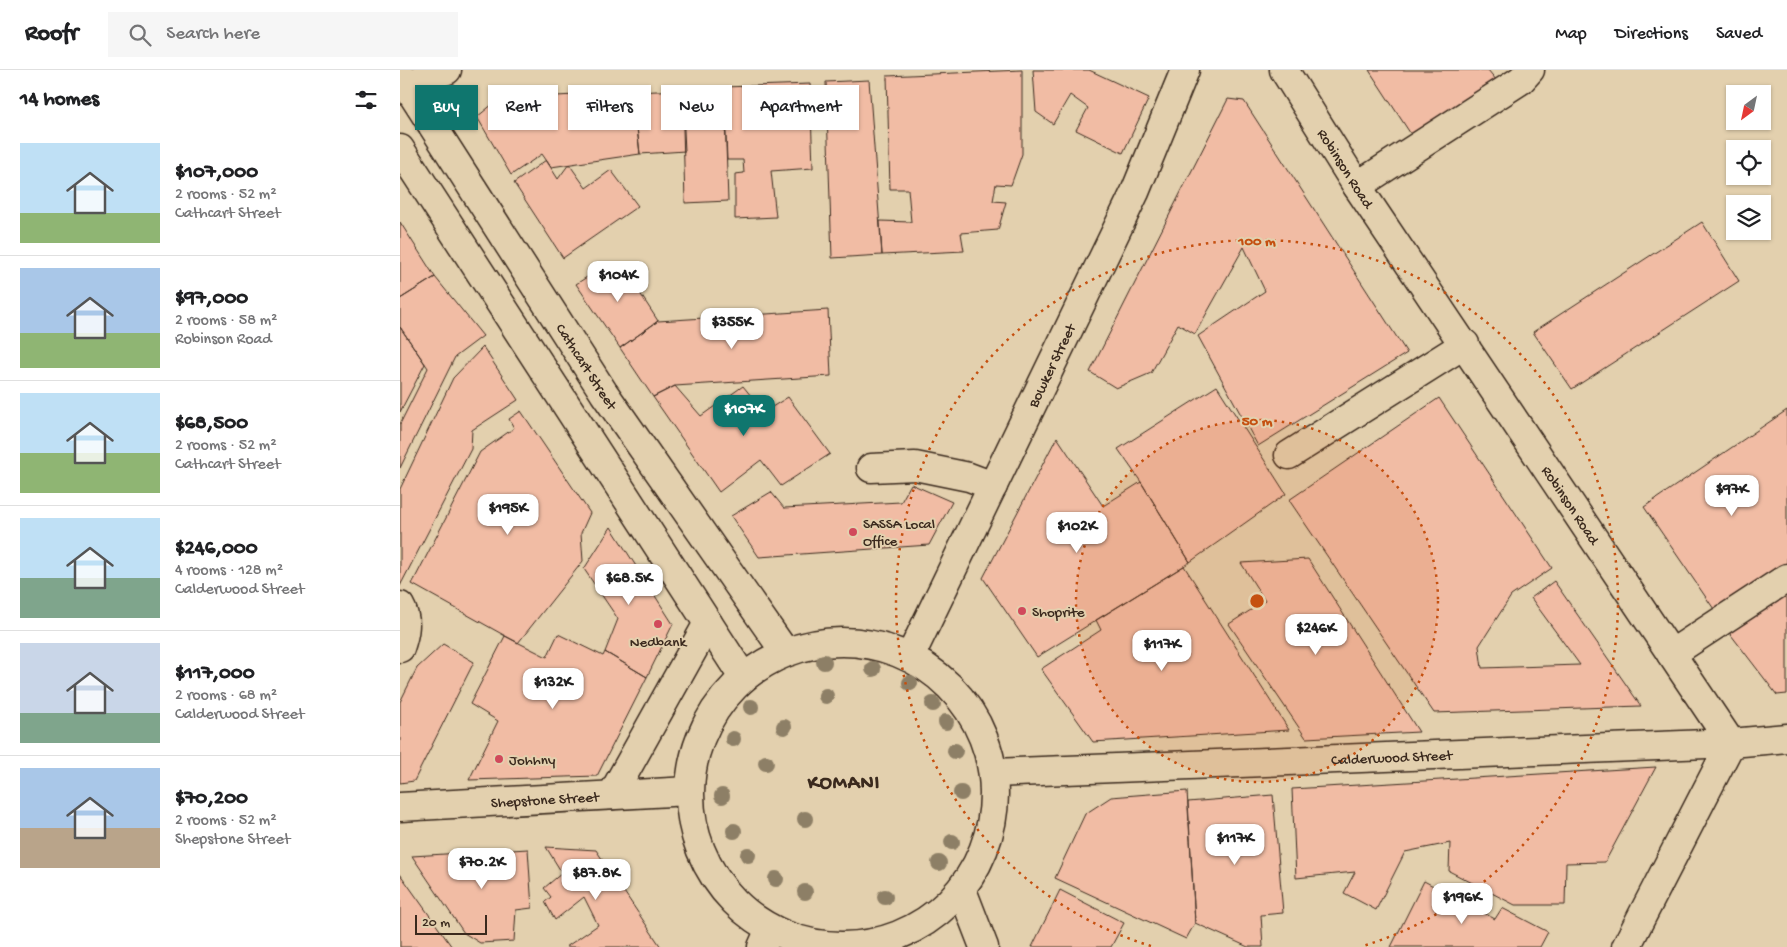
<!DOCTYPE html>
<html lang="en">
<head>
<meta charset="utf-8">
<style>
  body { margin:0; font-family:"Gochi Hand",sans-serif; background:#f6f6f6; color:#202124; height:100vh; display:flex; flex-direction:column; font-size:19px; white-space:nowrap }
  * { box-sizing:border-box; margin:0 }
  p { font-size:16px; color:#757577 }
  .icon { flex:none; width:28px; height:28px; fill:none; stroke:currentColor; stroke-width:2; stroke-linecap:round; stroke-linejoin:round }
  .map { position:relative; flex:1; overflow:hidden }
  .side { display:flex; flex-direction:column; background:#fff; width:400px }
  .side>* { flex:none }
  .guide { position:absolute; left:15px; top:15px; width:475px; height:45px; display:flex; gap:10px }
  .needle { width:32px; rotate:213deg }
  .buttons { position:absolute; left:1326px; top:15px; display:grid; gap:10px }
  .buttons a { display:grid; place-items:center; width:45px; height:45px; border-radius:0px; background:#fff; box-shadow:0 1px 4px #0004; font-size:25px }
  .scale { position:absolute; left:15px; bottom:12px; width:72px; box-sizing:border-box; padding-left:5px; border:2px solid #3b2a1e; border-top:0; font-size:14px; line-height:18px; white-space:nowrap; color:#3b2a1e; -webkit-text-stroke:4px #e3d0ae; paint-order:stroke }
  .price { position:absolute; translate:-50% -42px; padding:0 11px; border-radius:10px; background:#fff; color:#222; font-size:16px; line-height:32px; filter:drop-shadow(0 1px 2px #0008) }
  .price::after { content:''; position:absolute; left:50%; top:30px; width:15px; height:11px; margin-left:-8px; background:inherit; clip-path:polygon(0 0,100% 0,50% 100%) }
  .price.on { background:#0f766e; color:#fff }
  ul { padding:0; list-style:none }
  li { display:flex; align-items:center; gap:15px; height:125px; padding:0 20px }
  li+li { border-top:1px solid #e0e0e0 }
  li span { display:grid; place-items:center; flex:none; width:140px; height:100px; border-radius:0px; color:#555 }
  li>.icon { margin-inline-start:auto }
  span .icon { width:60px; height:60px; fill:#fffc; stroke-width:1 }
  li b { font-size:21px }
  h2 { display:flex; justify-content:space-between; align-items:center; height:60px; padding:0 20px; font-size:21px }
  .pill { padding:0 18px; border-radius:0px; background:#fff; box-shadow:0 1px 4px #0004; font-size:18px; line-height:45px }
  .pill.on { background:#0f766e; color:#fff }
  header { display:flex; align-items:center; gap:30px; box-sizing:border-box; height:70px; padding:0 25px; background:#fff; border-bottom:1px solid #e0e0e0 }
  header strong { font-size:24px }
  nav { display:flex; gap:28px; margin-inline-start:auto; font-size:18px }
  .search { width:350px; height:45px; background:#f6f6f6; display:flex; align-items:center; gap:12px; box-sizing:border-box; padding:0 18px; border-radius:0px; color:#757577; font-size:19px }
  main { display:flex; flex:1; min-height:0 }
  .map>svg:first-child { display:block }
  .building { fill:#f1bca4; stroke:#3b2a1e }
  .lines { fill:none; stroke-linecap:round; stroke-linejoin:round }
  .minor-casing { stroke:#3b2a1e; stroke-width:31 }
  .highway-casing { stroke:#3b2a1e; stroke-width:31 }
  .minor { stroke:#e3d0ae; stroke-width:28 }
  .highway { stroke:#e3d0ae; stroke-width:28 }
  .tree { fill:#8d7f66 }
  .ring { fill:none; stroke:#c55010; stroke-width:2.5; stroke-dasharray:2.5 5 }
  .poi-dot { fill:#d1495b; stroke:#e3d0ae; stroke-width:2 }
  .labels { text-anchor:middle; stroke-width:4; stroke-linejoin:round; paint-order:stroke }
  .street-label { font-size:15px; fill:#3b2a1e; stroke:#e3d0ae }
  .poi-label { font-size:15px; fill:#3b2a1e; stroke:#e3d0ae; text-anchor:start }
  .district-label { font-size:20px; font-weight:bold; letter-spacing:1px; fill:#3b2a1e; stroke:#e3d0ae }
  .centre { fill:#c55010; stroke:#e3d0ae; stroke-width:2.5 }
  .ring-label { font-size:15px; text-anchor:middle; font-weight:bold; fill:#c55010; stroke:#e3d0ae; stroke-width:4; stroke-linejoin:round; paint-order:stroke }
</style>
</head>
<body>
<header>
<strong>Roofr</strong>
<div class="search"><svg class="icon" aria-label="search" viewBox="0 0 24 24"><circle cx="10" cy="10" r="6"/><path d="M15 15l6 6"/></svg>Search here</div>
<nav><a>Map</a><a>Directions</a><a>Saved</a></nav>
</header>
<main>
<section class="side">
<h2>14 homes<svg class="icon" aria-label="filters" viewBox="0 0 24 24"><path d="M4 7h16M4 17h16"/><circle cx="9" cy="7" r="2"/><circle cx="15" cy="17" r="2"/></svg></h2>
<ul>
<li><span style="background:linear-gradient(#bfe0f5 70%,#8fb573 0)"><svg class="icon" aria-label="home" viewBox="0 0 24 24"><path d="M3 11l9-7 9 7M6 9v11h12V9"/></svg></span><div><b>$107,000</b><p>2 rooms · 52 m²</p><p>Cathcart Street</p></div></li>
<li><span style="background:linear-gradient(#a9c7e8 65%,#8fb573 0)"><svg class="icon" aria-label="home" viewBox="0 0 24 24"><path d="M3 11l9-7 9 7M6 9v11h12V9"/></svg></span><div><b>$97,000</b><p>2 rooms · 58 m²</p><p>Robinson Road</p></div></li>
<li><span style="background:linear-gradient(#bfe0f5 60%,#8fb573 0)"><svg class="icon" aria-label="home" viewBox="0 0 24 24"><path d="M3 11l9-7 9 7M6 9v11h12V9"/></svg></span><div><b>$68,500</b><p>2 rooms · 52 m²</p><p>Cathcart Street</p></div></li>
<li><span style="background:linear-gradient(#bfe0f5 60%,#7fa58c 0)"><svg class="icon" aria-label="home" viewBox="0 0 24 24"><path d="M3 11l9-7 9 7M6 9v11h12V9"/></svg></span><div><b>$246,000</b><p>4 rooms · 128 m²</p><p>Calderwood Street</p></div></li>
<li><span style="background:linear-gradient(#c9d6e8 70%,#7fa58c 0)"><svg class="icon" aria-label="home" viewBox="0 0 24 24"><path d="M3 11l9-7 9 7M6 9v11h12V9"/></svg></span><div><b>$117,000</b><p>2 rooms · 68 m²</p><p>Calderwood Street</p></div></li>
<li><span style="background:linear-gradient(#a9c7e8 60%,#b9a48a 0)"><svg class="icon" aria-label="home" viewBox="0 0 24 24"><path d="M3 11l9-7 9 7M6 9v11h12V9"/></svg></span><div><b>$70,200</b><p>2 rooms · 52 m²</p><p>Shepstone Street</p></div></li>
</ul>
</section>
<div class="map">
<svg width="1387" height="877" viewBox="0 0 1387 877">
  <rect width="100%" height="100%" fill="#e3d0ae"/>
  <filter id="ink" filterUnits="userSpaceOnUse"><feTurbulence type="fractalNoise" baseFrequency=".02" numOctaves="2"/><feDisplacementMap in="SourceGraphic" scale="10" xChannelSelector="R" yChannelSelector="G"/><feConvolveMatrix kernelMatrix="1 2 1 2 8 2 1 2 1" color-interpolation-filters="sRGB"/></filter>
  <g filter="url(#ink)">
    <path class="building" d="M622,0V84L611,115L596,114L593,131L606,132L598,160L561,163L564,181L482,185L480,151L511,152L508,119H490L487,6Z
      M633,0H689L749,28L723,83L676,60L688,38L670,25L653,54L636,42Z
      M969,0H1088L1101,16L1016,72Z
      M469,10L482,185L432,188L426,12Z
      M410,14L413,98L371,101L376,147L335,149V104L344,103L343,90H327L324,17Z
      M324,17L328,131L285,133L282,20Z
      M282,20L285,81L240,84L233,22Z
      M233,22L240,84L151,97L142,84L111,105L77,47L99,29Z
      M828,29L844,31L1007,283L858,376L798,266L865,221L844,177L795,264L778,254L751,303L716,318L690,302Z
      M146,90L158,109L169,94L186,118L211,100L238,136L163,188L114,113Z
      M0,152L35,207L0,229Z
      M1302,152L1339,211L1172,319L1133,262Z
      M206,195L223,197L258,251L220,278L176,214Z
      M35,207L83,266L55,287L0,398V354L28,298L0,257V229Z
      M428,240L431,306L275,316L253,327L220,278L258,251Z
      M0,257L25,294L0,342Z
      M83,277L118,330L72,360L71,379L0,516V419L53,308Z
      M275,316L301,346L343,316L364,342L388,327L430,384L381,416L361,390L319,422L253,327Z
      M817,316L886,424L790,492L741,412L718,379Z
      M1039,328L1152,498L1111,526L1079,576L1082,598L1180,595L1131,528L1154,511L1241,636L1034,643L889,430Z
      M1387,340V499L1318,545L1244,437Z
      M121,341L190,443L181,463L183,491L118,573L12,514L80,382L114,358L109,349Z
      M657,367L703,436L741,412L790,492L637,587L583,508Z
      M511,414L552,432L529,475L359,487L331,446L371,422L384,438L501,432Z
      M211,457L273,554L247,607L205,582L218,549L184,499Z
      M908,489L1019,662L906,668L829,554L865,531L841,493Z
      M784,496L889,660L693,672L641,599L701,560L696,550Z
      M1387,522V624L1377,625L1328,561Z
      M158,564L203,586L205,582L247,607L197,706L69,710L98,651L70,634L105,566L147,587Z
      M43,574L74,592L14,711L0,713V632L17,598Z
      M1256,697L1205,792L1166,793L1165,835H1115L1049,801L1050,773L1005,782L976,840L944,823L955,802L896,808L892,719Z
      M787,721L795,853L786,869L655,808L685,744L711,727Z
      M873,725L883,843L861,845L863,877H848L795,853L788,732Z
      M146,777L196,780L261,877H166L198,855L184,827L155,850L145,832L151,827L144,818L162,803Z
      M128,779L132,838L116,840L114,871L80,873L64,863L12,786Z
      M0,804L52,877H0Z
      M1024,811L1095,849L1102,838L1148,862L1140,877H991Z
      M660,820L724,853L711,877H632Z"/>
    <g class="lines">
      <defs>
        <g id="minor">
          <path id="s1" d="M884,0L957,116L1331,673L1226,877"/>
          <path d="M0,17L47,0"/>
          <path d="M957,116L1121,10L1130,0"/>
          <path d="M889,385L1065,274"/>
          <path d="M471,398L515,396L569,407L593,416"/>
          <path d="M0,536C8,550 5,563 0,578"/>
          <path d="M1271,584L1387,508"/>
          <path id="s2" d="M510,587L735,122L785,0"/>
          <path id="s3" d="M594,703L1331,673L1387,668"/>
          <path d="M212,725L308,553"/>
          <path id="s4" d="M0,737L289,721"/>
          <path d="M362,877L370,859"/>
        </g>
        <g id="highway">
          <path id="s5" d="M0,5L204,323L385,582"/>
          <path d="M0,79L343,607"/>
          <circle cx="442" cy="724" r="152"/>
          <path d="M562,820L584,877"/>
        </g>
      </defs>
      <use href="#minor" class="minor-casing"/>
      <use href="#highway" class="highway-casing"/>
      <use href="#minor" class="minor"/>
      <use href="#highway" class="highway"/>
    </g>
    <g class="tree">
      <circle cx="424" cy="592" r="8"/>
      <circle cx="473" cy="599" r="8"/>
      <circle cx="510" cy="613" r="8"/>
      <circle cx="426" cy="626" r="8"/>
      <circle cx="533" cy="634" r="8"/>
      <circle cx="351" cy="637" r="8"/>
      <circle cx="546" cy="652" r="8"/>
      <circle cx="384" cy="657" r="8"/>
      <circle cx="333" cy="669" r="8"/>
      <circle cx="555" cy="681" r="8"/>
      <circle cx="366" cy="693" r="8"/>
      <circle cx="561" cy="723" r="8"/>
      <circle cx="322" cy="726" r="8"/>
      <circle cx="405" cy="749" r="8"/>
      <circle cx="334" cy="761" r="8"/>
      <circle cx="552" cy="772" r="8"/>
      <circle cx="348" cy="785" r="8"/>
      <circle cx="539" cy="793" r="8"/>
      <circle cx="376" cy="809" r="8"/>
      <circle cx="405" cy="822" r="8"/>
      <circle cx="485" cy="827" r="8"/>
    </g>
  </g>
  <circle cx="857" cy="531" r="181" fill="#c55010" fill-opacity=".12"/>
  <g class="ring">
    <circle cx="857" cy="531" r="181"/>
    <path d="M751 876A361 361 0 1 1 963 876"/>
  </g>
  <g class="poi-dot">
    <circle cx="453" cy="462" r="5"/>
    <circle cx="622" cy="541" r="5"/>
    <circle cx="258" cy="554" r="5"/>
    <circle cx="99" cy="689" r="5"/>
  </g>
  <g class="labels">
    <g class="street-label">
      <text dy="5" stroke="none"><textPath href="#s1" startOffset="116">Robinson Road</textPath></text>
      <text dy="5" stroke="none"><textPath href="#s2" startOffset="324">Bowker Street</textPath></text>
      <text dy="5" stroke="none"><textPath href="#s5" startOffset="346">Cathcart Street</textPath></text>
      <text dy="5" stroke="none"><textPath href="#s1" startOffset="521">Robinson Road</textPath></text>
      <text dy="5" stroke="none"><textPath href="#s3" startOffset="398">Calderwood Street</textPath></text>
      <text dy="5" stroke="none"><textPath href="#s4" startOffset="145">Shepstone Street</textPath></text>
    </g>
    <g class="poi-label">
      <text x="463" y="458">SASSA Local<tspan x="463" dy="17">Office</tspan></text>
      <text x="632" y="546">Shoprite</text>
      <text x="258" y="576" text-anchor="middle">Nedbank</text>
      <text x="109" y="694">Johhny</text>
    </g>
    <g class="district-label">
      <text x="444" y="718">KOMANI</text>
    </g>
  </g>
  <circle cx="857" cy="531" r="8" class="centre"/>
  <g class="ring-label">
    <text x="857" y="175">100 m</text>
    <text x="857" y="355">50 m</text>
  </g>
</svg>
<div class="buttons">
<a><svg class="needle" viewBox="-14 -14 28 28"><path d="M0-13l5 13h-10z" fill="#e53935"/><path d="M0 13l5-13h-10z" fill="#757577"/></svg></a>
<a><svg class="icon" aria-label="locate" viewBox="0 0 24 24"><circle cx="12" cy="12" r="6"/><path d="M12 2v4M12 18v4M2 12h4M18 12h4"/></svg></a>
<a><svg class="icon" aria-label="layers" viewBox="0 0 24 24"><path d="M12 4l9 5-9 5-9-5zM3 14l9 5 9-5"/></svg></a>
</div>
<div class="scale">20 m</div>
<b class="price" style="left:218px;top:233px">$104K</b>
<b class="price" style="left:332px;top:280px">$355K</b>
<b class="price on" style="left:344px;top:367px">$107K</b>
<b class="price" style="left:1332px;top:447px">$97K</b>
<b class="price" style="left:108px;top:466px">$195K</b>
<b class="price" style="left:677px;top:484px">$102K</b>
<b class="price" style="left:229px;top:536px">$68.5K</b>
<b class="price" style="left:916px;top:586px">$246K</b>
<b class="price" style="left:762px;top:602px">$117K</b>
<b class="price" style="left:153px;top:640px">$132K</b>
<b class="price" style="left:835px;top:796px">$117K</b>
<b class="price" style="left:82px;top:820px">$70.2K</b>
<b class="price" style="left:196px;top:831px">$87.8K</b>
<b class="price" style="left:1062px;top:855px">$196K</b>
<div class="guide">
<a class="pill on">Buy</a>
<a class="pill">Rent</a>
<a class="pill">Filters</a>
<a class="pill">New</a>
<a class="pill">Apartment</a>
</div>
</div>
</main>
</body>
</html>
